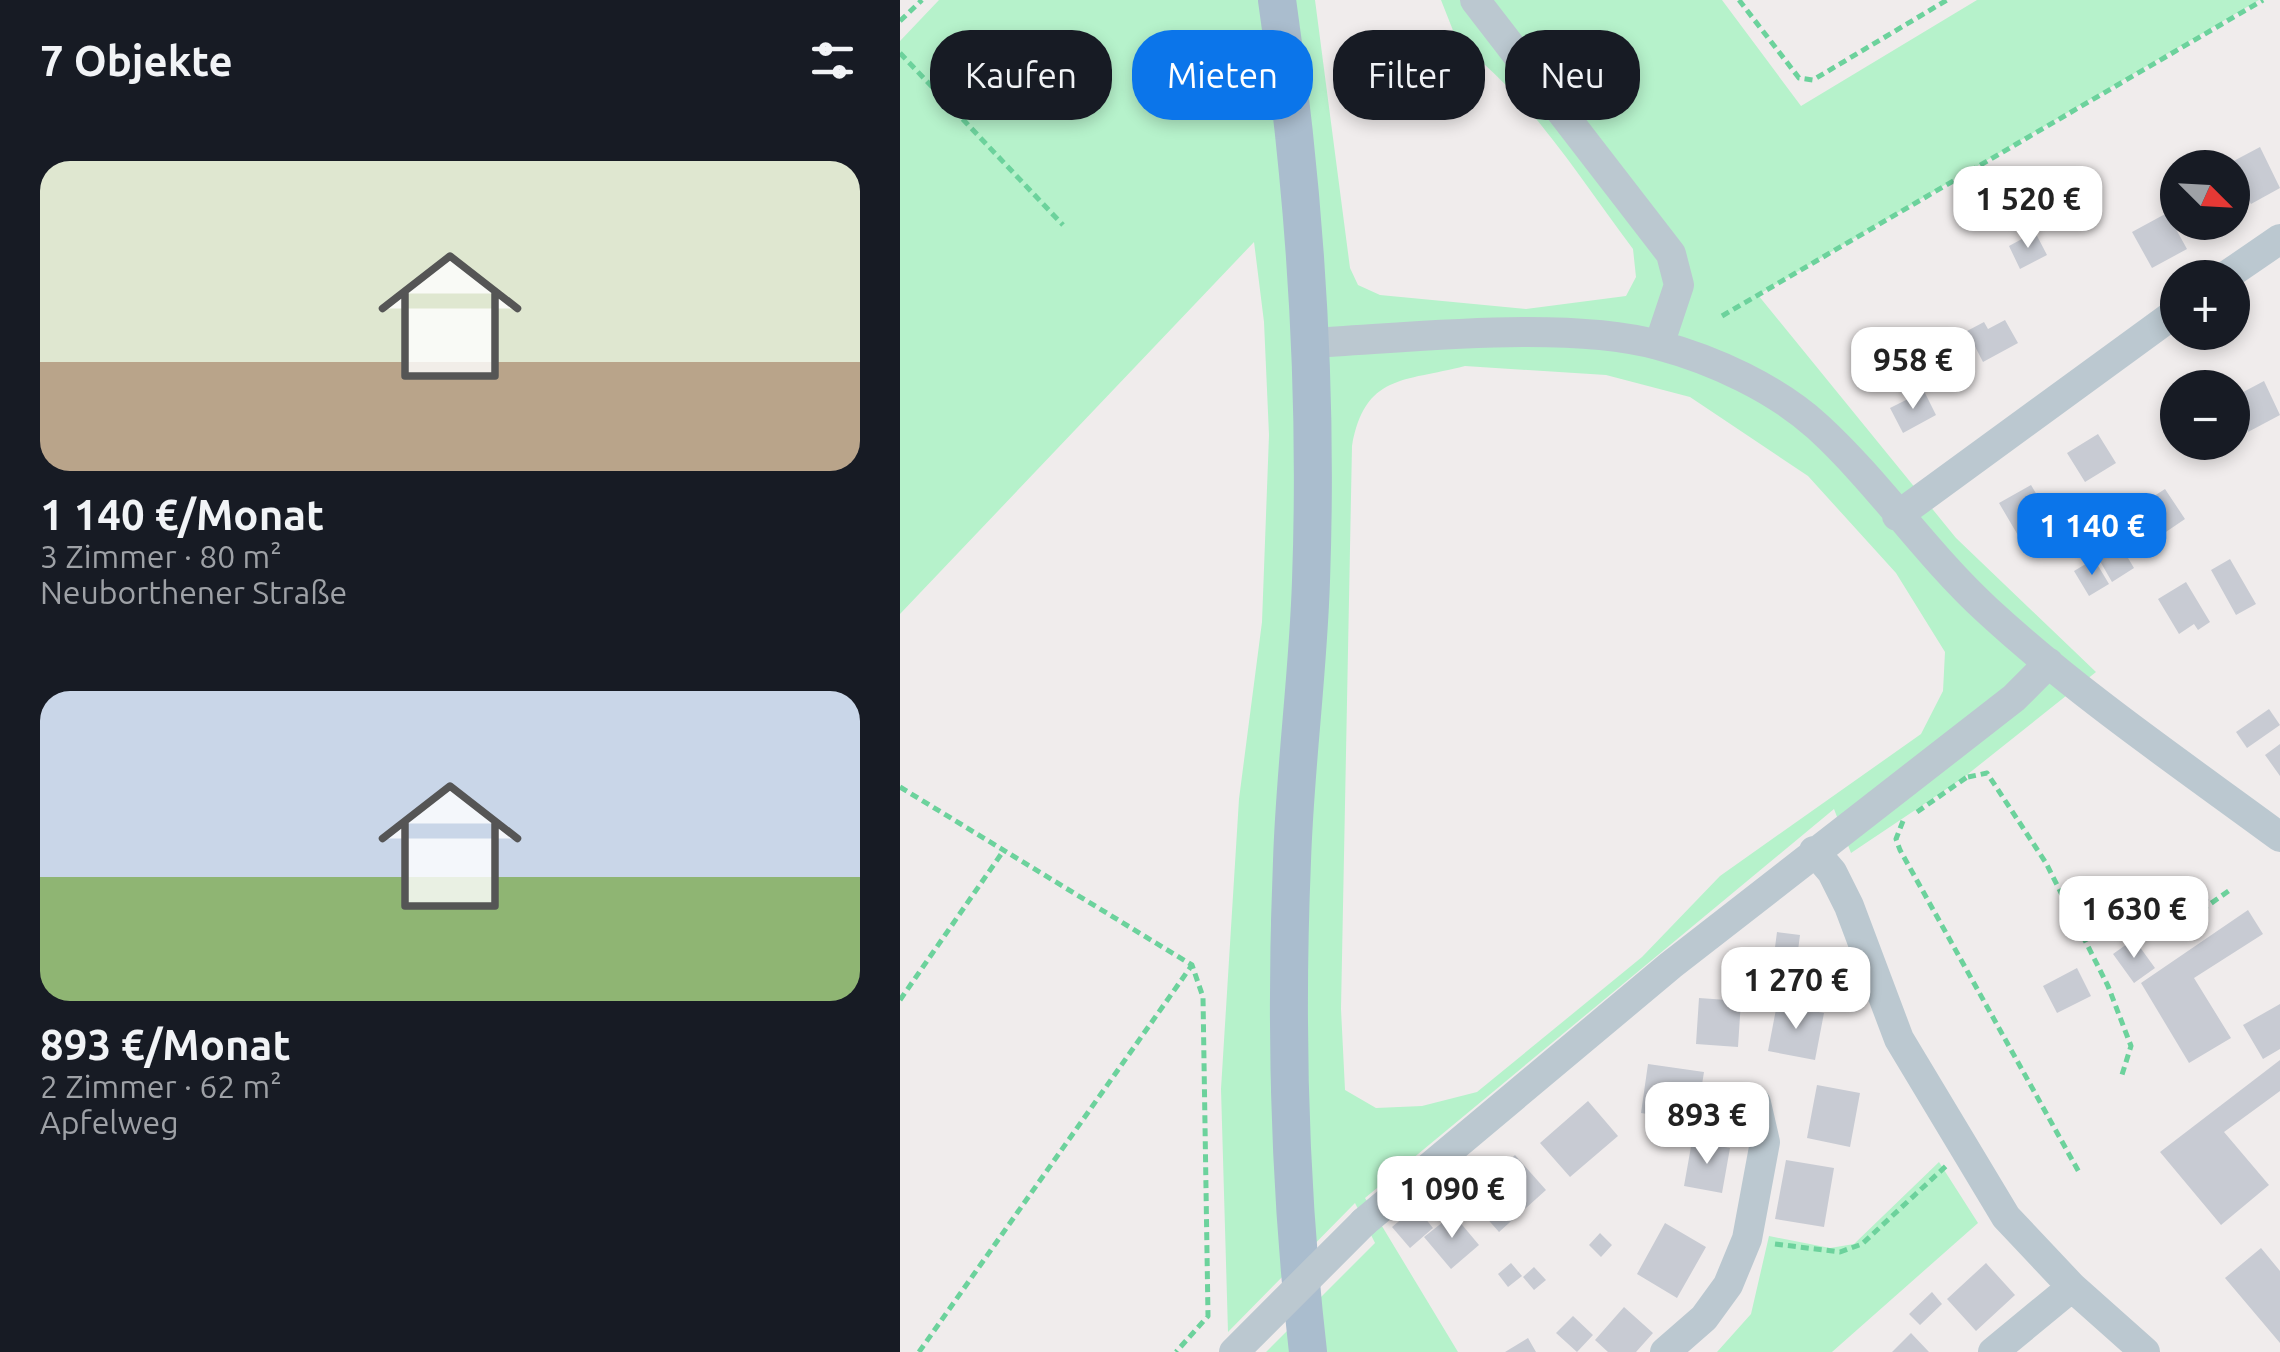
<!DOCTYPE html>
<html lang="de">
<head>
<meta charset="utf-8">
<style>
  body { margin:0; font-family:Ubuntu,sans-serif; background:#242831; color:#f1f3f6; height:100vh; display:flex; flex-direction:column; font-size:38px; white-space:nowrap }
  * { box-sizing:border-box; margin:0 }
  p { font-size:32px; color:#9ea1a6 }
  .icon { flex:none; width:55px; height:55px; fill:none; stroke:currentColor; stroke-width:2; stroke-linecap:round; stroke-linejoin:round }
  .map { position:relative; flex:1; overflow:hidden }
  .side { display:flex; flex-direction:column; background:#171b24; width:900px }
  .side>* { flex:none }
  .banner { position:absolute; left:30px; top:30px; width:950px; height:90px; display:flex; gap:20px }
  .needle { width:65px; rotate:114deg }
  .controls { position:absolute; left:1260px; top:150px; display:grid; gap:20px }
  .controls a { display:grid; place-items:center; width:90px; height:90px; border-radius:50%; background:#171b24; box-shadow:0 5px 15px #0003; font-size:50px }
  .price { position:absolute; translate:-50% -85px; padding:0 22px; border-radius:20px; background:#fff; color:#222; font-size:32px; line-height:65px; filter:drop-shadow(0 2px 5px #0008) }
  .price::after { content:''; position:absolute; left:50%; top:60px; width:30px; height:22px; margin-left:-15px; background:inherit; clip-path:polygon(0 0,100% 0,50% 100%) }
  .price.active { background:#0b75ea; color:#fff }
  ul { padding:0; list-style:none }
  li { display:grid; align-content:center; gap:20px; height:530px; padding:0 40px }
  li span { display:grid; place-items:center; height:310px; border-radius:30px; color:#555 }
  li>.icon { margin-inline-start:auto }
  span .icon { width:180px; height:180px; fill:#fffc; stroke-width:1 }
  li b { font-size:42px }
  h2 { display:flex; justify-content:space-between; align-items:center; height:120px; padding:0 40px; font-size:42px }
  .chip { padding:0 35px; border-radius:40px; background:#171b24; box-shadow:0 5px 15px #0003; font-size:35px; line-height:90px }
  .chip.active { background:#0b75ea; color:#fff }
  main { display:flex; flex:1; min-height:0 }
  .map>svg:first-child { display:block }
  .green { fill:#b6f2cb; fill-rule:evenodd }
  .building { fill:#c8cbd3 }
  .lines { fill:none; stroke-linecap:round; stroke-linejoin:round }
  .path { stroke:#6cd29c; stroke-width:5; stroke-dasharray:8 5; stroke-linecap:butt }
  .minor { stroke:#bbc8d0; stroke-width:30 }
  .major { stroke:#aabdce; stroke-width:38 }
  .minor-bridge { stroke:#bbc8d0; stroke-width:30 }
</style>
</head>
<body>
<main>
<section class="side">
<h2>7 Objekte<svg class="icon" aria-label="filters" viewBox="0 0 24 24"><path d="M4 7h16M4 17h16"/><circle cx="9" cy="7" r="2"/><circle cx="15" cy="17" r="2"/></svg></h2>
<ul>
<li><span style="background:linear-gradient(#dfe7d0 65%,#b9a48a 0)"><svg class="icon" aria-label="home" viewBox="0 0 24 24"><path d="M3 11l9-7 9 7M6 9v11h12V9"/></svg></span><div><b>1 140 €/Monat</b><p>3 Zimmer · 80 m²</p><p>Neuborthener Straße</p></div></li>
<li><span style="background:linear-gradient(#c9d6e8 60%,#8fb573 0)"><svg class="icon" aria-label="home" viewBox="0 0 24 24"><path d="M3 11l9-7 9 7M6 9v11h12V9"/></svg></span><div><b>893 €/Monat</b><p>2 Zimmer · 62 m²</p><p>Apfelweg</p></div></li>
</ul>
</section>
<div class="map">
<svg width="1380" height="1352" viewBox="0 0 1380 1352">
  <rect width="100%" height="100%" fill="#f0ecec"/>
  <path class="green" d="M39,0H415L450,268L458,285L480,295L626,309L726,296L736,277L733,249C687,188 642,116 584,64C574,55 560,60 549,51L554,33L541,0H822L901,106L1077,0H1359L858,295L1056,538L1196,672L1063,778L951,853L934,809L465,1198L558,1352H366L475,1243L455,1203L328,1332L321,1089L339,799L362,622L369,435L364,322L354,242L0,614V41ZM565,366L706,375L790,397L908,476L996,573L1045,652L1043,691L1021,734L820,876L742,957L577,1092L522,1106L476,1108L445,1090L441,1009L452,446C465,374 503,382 565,366Z
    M1039,1162L1078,1223L932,1352H817L851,1314L869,1236L930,1248L954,1244Z"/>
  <path class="building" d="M1360,147L1380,188L1351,204L1328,164Z
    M1267,213L1287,249L1252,268L1232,232Z
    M1296,222H1331L1304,237Z
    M1135,232L1147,255L1120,269L1109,246Z
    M1105,320L1118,343L1083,362L1067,331L1084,322L1088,329Z
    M1364,381L1380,415L1348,432L1332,398Z
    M1024,391L1036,415L1003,433L990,408Z
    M1198,434L1216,463L1185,482L1167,453Z
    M1131,485L1151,518L1119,537L1099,503Z
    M1265,489L1285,519L1254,540L1234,509Z
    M1219,543L1234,568L1212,582L1197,556Z
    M1194,559L1209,584L1189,596L1174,571Z
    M1330,559L1356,604L1336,615L1311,570Z
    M1286,582L1310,622L1298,630L1294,624L1279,634L1258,599Z
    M1369,709L1380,725L1347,748L1336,732Z
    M1380,744V776L1365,755Z
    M1293,877L1309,900L1252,941L1235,917Z
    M1348,910L1363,934L1294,978L1331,1038L1289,1063L1241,983Z
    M877,932L900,935L897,958L874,955Z
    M1234,939L1255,968L1234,983L1213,954Z
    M850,956L872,959L868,983L846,980Z
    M1177,968L1191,996L1157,1013L1143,986Z
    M799,998L841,1001L838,1047L796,1044Z
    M877,1004L924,1013L915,1060L868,1051Z
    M1380,1004V1049L1363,1059L1343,1025Z
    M1380,1060V1091L1324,1132L1369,1185L1321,1225L1260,1152Z
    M748,1064L804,1072L796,1122L741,1113Z
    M917,1085L960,1093L950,1147L907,1138Z
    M688,1101L718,1136L670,1177L640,1143Z
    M792,1141L830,1148L822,1193L784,1186Z
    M615,1155L646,1190L599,1232L568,1197Z
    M886,1160L934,1168L924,1227L875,1219Z
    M516,1207L533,1228L510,1248L492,1227Z
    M553,1214L579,1245L551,1269L524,1237Z
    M765,1223L806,1247L777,1298L737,1274Z
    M700,1233L712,1245L701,1257L689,1245Z
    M1361,1248L1380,1271V1343L1325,1278Z
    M611,1263L622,1276L608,1287L598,1274Z
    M1086,1263L1115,1295L1076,1331L1047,1299Z
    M634,1267L646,1280L634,1290L623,1277Z
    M1032,1292L1042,1304L1020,1325L1009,1314Z
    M724,1307L753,1333L736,1352H708L695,1340Z
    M673,1316L693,1335L677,1352L656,1333Z
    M1011,1333L1029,1352H992Z
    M628,1338L636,1352H605Z"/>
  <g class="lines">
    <path class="path" d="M839,0L899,78L913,80L1047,0
      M0,21L22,0
      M0,53L163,225
      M822,316L1363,0
      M1068,777L1087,773L1146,863L1208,986L1231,1046L1221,1078
      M0,787L292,965L303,997L308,1316L276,1352
      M1017,812L1067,777
      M1003,821L996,839L1000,850L1180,1174
      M1290,918L1330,890
      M0,1000L104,850
      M875,1244L940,1252L962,1244L1046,1166
      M19,1352L292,965"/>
    <path class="minor" d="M575,0L771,254L779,285L759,345
      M1323,278L1380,239
      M411,343C510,338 664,320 758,345C814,360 875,388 918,427C979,483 1026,554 1087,610C1178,694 1281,764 1380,837
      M997,516L1278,311
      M914,851L932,872L949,906L999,1039L1106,1217L1172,1287L1245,1352
      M464,1222L771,965L1114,698L1149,663
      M765,1352L804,1318L828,1285L847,1239L865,1142L856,1103
      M1093,1352L1172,1287"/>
    <path class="major" d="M377,0C405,192 418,387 411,581C408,675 395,767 392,861C385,1028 389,1186 408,1352"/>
    <path class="minor-bridge" d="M334,1352L464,1222"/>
  </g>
</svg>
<div class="controls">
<a><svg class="needle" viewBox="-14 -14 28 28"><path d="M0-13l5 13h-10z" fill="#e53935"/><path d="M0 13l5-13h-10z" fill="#9ea1a6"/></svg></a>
<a>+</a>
<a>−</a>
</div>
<b class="price" style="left:1128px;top:251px">1 520 €</b>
<b class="price" style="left:1013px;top:412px">958 €</b>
<b class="price active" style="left:1192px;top:578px">1 140 €</b>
<b class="price" style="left:1234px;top:961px">1 630 €</b>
<b class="price" style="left:896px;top:1032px">1 270 €</b>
<b class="price" style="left:807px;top:1167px">893 €</b>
<b class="price" style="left:552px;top:1241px">1 090 €</b>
<div class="banner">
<a class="chip">Kaufen</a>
<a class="chip active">Mieten</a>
<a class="chip">Filter</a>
<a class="chip">Neu</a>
</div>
</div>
</main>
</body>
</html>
